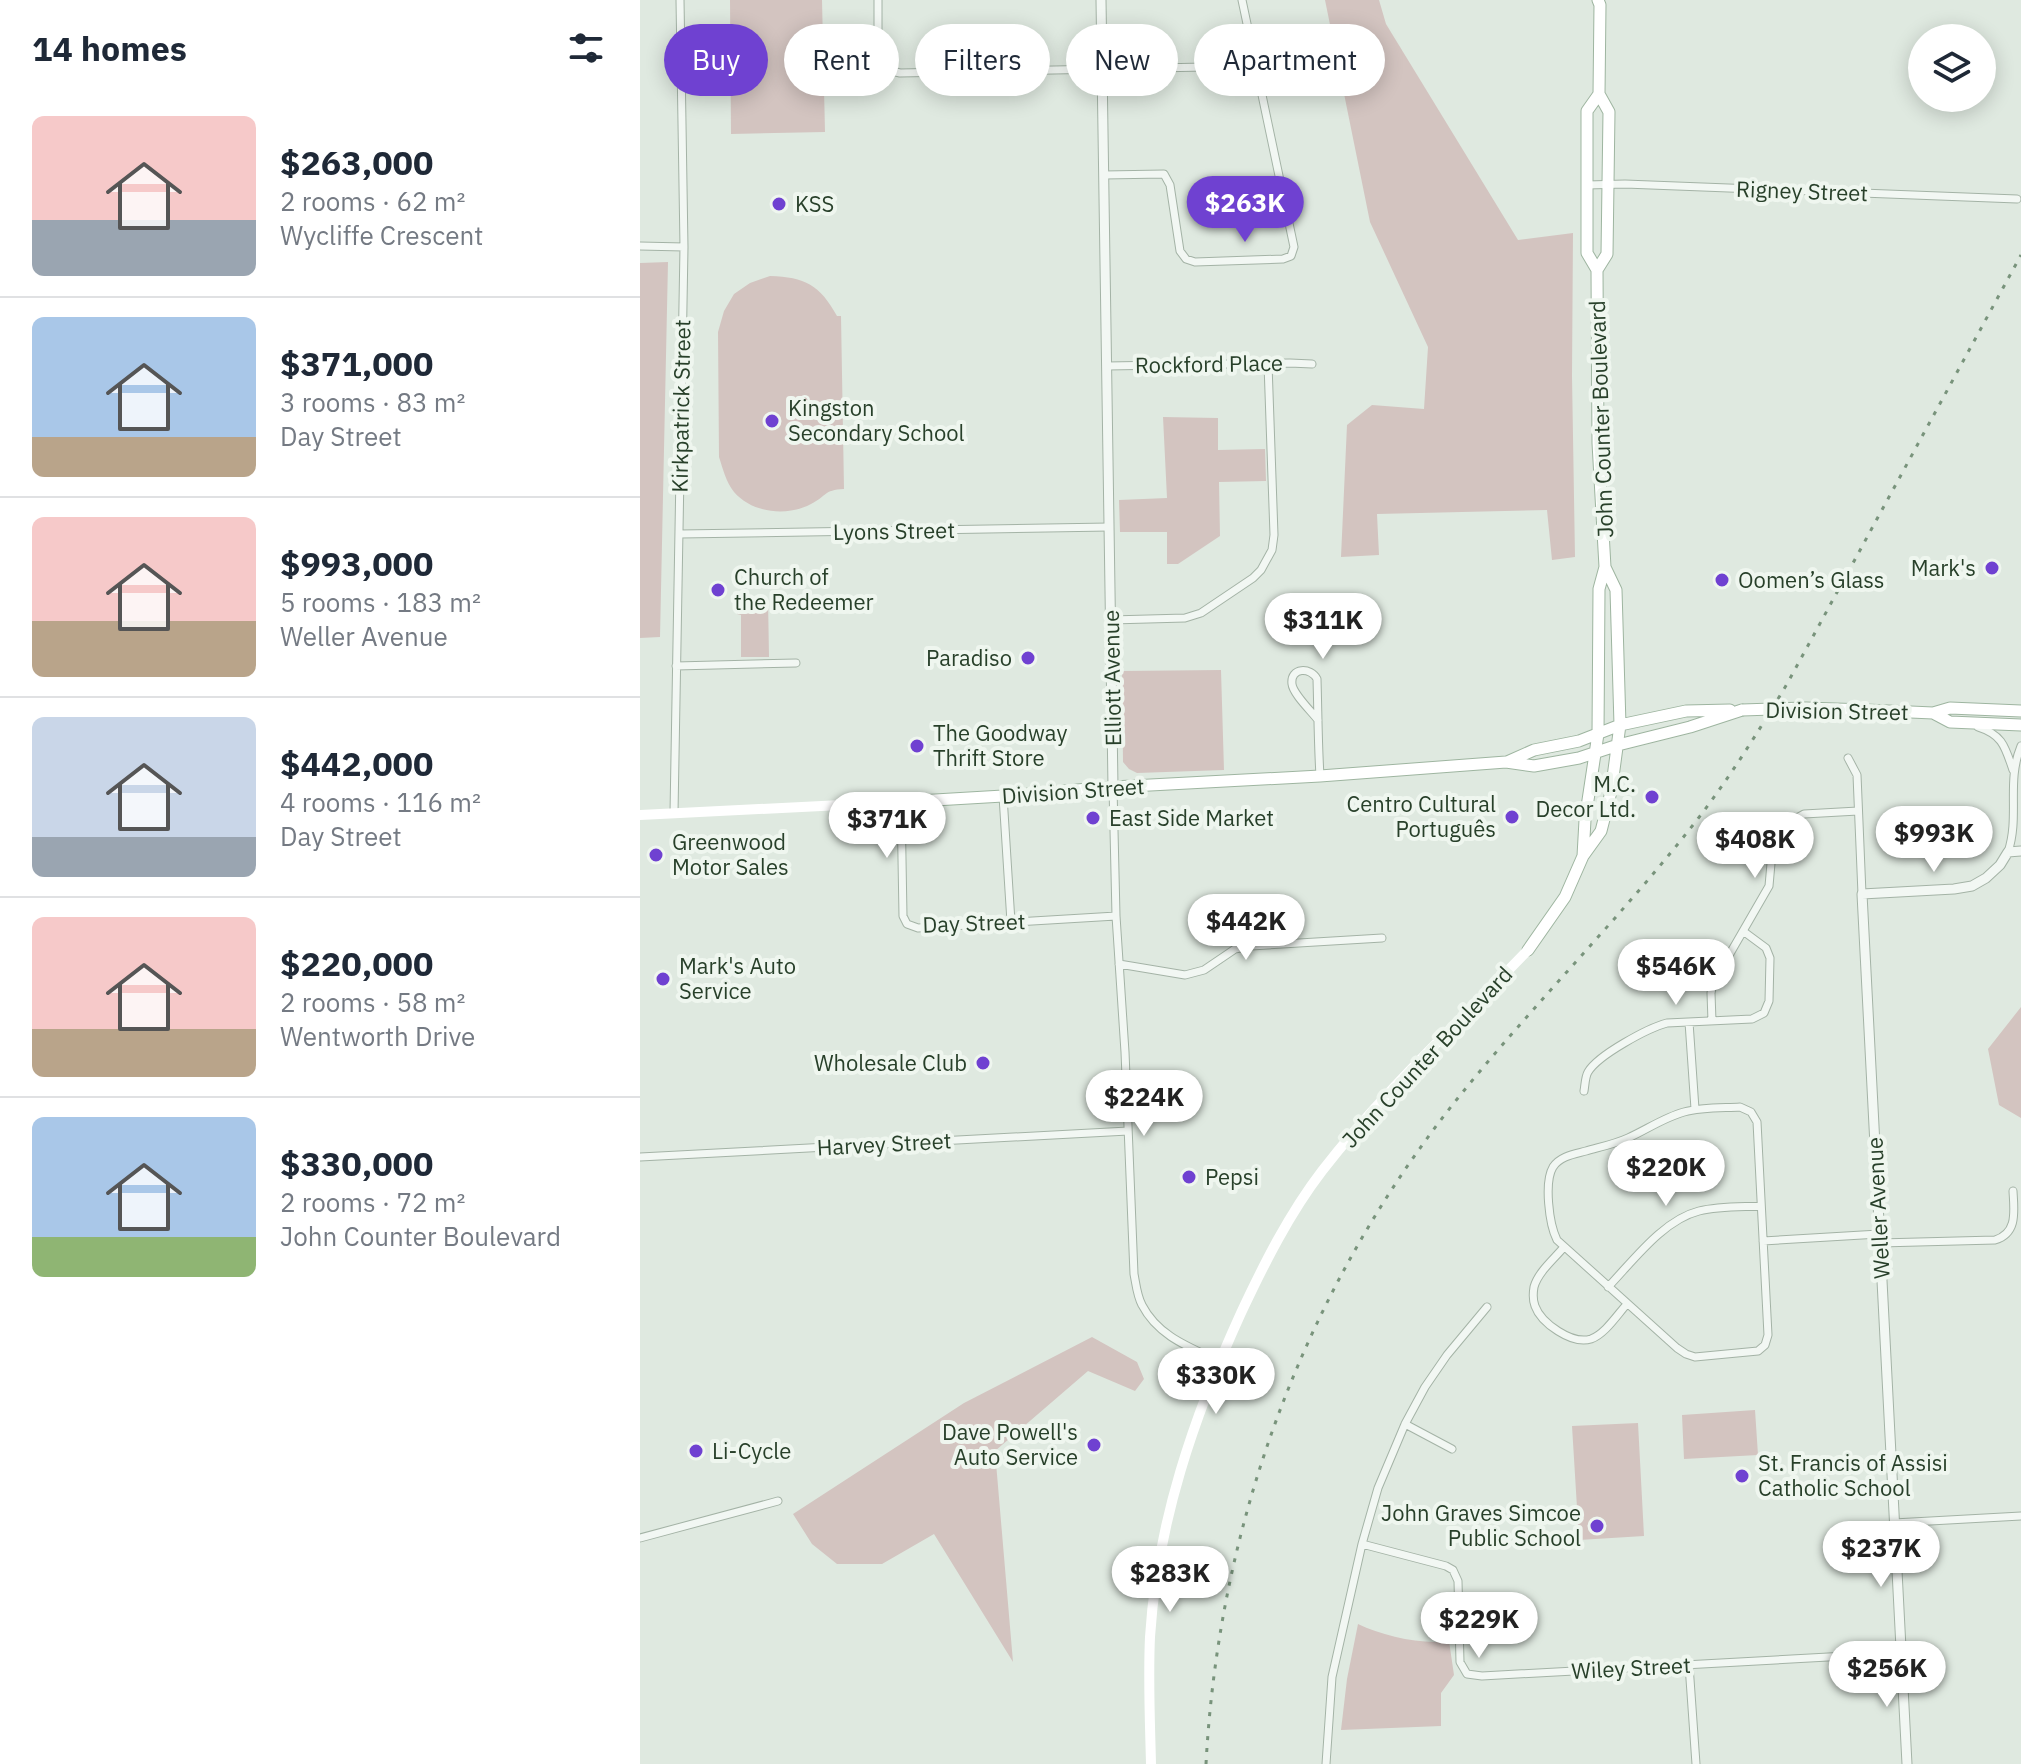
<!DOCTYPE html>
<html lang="en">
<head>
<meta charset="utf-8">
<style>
  body { margin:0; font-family:"IBM Plex Sans",sans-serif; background:#f6f6f7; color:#1f2937; height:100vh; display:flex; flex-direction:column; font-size:30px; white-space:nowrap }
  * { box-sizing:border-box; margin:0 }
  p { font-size:26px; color:#747a83 }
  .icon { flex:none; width:44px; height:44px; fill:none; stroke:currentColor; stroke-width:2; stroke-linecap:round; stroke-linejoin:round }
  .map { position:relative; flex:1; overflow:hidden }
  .sheet { display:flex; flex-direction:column; background:#fff; width:640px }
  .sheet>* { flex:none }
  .top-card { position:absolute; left:24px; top:24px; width:760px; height:72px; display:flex; gap:16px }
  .controls { position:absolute; left:1268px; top:24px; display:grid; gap:16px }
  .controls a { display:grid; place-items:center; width:88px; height:88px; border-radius:50%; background:#fff; box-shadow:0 4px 20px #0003; font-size:40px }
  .price { position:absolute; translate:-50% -68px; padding:0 18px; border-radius:28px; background:#fff; color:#222; font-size:26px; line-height:52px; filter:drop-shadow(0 2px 4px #0008) }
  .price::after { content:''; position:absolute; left:50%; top:48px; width:24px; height:18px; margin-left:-12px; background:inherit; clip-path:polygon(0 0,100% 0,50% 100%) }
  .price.active { background:#6f41d1; color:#fff }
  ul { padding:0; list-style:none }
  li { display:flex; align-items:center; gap:24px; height:200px; padding:0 32px }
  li+li { border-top:2px solid #e0e1e3 }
  li span { display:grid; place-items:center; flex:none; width:224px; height:160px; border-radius:12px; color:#555 }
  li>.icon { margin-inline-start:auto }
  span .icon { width:96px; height:96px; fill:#fffc; stroke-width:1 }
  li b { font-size:34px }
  h2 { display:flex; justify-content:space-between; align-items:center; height:96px; padding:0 32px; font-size:34px }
  .chip { padding:0 28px; border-radius:36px; background:#fff; box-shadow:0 4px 20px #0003; font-size:28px; line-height:72px }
  .chip.active { background:#6f41d1; color:#fff }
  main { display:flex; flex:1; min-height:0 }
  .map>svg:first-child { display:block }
  .green { fill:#d3c4c0 }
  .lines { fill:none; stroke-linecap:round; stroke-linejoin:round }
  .minor-casing { stroke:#a4b3a6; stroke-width:9 }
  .tertiary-casing { stroke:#a4b3a6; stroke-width:11 }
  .primary-casing { stroke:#9eb5a0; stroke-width:13 }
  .minor { stroke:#f2f7f3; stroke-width:7 }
  .tertiary { stroke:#f2f7f3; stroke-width:9 }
  .secondary { stroke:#fff; stroke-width:10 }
  .primary { stroke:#fff; stroke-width:11 }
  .rail { stroke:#78937b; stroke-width:3; stroke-dasharray:4 8; stroke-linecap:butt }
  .primary-bridge-casing { stroke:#9eb5a0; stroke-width:13; stroke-linecap:butt }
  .primary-bridge { stroke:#fff; stroke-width:11 }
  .poi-dot { fill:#6f41d1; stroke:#eff6ef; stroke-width:3 }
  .labels { text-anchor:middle; stroke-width:8; stroke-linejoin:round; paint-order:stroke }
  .street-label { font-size:22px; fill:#28402a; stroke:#eff6ef }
  .poi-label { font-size:22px; fill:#28402a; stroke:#eff6ef; text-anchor:start }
</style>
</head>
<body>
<main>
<section class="sheet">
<h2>14 homes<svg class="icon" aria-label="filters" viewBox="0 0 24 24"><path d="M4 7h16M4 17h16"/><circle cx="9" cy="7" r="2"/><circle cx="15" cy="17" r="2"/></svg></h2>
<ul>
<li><span style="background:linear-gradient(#f6c9c9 65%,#9aa5b1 0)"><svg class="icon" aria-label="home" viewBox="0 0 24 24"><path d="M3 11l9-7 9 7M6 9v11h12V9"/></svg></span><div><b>$263,000</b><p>2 rooms · 62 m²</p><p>Wycliffe Crescent</p></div></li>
<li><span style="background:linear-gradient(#a9c7e8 75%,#b9a48a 0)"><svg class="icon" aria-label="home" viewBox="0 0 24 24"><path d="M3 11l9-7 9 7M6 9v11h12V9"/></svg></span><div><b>$371,000</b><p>3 rooms · 83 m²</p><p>Day Street</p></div></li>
<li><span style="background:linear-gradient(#f6c9c9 65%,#b9a48a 0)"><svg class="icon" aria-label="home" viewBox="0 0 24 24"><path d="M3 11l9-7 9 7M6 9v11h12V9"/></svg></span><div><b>$993,000</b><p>5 rooms · 183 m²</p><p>Weller Avenue</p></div></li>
<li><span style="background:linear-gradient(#c9d6e8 75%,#9aa5b1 0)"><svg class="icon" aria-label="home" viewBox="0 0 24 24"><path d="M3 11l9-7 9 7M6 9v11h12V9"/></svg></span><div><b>$442,000</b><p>4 rooms · 116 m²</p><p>Day Street</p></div></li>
<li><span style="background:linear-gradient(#f6c9c9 70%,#b9a48a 0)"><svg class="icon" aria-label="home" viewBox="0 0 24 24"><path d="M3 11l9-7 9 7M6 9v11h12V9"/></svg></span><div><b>$220,000</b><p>2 rooms · 58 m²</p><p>Wentworth Drive</p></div></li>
<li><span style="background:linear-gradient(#a9c7e8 75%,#8fb573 0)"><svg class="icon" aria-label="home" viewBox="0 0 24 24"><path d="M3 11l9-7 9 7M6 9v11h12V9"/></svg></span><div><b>$330,000</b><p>2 rooms · 72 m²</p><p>John Counter Boulevard</p></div></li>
</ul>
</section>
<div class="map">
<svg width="1381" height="1764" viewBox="0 0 1381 1764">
  <rect width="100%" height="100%" fill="#dfe9e0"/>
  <path class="green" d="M90,0H182L185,132L91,134Z
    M685,0H739L746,24L878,240L933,233L932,376L935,557L912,560L907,510L737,514L739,555L701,557L707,425L732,405L784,409L788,347L730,222Z
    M28,262L20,637L0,638V263Z
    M130,276C165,277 180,285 197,316H201L204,489C183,490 187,496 171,504C147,517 112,513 94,492C86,482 83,469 79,457L78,332L84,311L94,294L110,283Z
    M523,417L578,418V450L625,449L626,481L579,482L580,536L538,564H527V532H480L479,500L527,498Z
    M97,598H128L129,657H101V615L97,614Z
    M581,670L584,770L497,773L489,769L483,762L482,671Z
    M1381,1007V1118L1359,1105L1348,1049Z
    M452,1337L497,1362L504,1379L495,1391L448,1371L355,1451L373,1662L294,1534L242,1564H197L172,1544L153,1514L324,1403Z
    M1115,1410L1118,1455L1044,1459L1042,1415Z
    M998,1423L1004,1536L939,1540L932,1426Z
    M718,1624C743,1636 782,1645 809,1641L814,1675L801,1693V1726L701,1730L707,1679Z"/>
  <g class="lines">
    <defs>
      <path id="minor" d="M238,0V53L239,60L247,70L260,73L616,66
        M40,76L90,75
        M464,175L524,174L530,185L540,251L546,259L555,262L643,259L651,256L654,247L602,0
        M947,185L985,184L1377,199
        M0,246L44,247
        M467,366L650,363L672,364
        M40,534L469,527
        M471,620L545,618L561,613L613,578L621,570L632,550L634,535L628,364
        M36,666L156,663
        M678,720C672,712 653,694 652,684C650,667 671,667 677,679C678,712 678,744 680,776
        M1338,727C1363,735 1365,747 1373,770
        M1208,758L1217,775L1222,894
        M473,787L476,916L485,1052L494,1274C496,1284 497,1296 502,1305C518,1336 549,1347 579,1361
        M363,796L371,922
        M261,802L263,916L267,924L278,928L476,916
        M34,813L44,247L40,0
        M1368,852C1380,816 1366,782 1381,746
        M479,964L545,975L564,970L595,949L611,946L742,938
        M1072,1021L1071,993L1073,983L1129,886L1132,852L1148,823L1164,814L1218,811
        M1049,1022L1055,1109
        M944,1091C945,1086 945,1077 948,1072C958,1055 1008,1028 1027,1023L1112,1019L1124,1013L1129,1001L1130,958L1126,948L1103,931
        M1100,1107L1111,1112L1117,1122L1128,1335L1125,1345L1118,1351L1055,1357L1046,1354L1037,1348L917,1240C909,1224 904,1182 913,1167C920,1156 935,1154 946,1151C960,1147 975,1144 988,1138C1006,1130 1025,1117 1044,1112C1062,1107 1082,1108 1100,1107Z
        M0,1157L488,1131
        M1123,1241L1239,1234
        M1240,1243L1355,1240C1378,1233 1374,1211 1373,1191
        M924,1247C914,1259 898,1272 894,1287C893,1293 893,1301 895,1306C901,1323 932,1345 951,1339C965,1334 977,1315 987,1304
        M968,1287C993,1261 1023,1220 1059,1211C1079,1206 1101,1207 1121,1206
        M765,1424L812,1449
        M1254,1523L1381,1516
        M0,1538L138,1501
        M722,1544L806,1566L813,1570L818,1581L820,1662L827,1674L842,1676L1261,1653
        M1049,1665L1056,1764
        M686,1764L692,1677L722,1544L738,1488L765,1424L785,1387L807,1355L847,1307"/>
      <path id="tertiary" d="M461,0L473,787
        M1267,1764L1222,894L1314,889L1332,886L1346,878L1360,865L1368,852L1381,851"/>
      <path id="primary" d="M957,270L967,254L969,112L959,94L960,5L958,0
        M1226,710L1293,713L1310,708L1381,711
        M1293,713L1310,722L1381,725
        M867,762L894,750L939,741L980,725L1046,711L1090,710
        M261,802L363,796L473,787L680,776L866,762L894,766L939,758L978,745L1050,727L1102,710
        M943,856L945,820L958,734L959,589L965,567L958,443L957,270L947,253V111L959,94
        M888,950L925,897L943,856L961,831L971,792L980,725L976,590L965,567"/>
    </defs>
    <use href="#minor" class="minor-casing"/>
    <use href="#tertiary" class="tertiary-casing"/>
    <use href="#primary" class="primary-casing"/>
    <use href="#minor" class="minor"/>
    <use href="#tertiary" class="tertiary"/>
    <path class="secondary" d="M0,815L261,802
      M511,1764C510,1722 508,1679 510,1637C517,1523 554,1416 601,1313C624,1264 649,1214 682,1171C744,1091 818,1023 888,950"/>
    <use href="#primary" class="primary"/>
    <path class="rail" d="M566,1764C579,1519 667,1284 822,1093C899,998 986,912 1060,816C1092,774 1120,729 1147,684L1381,255"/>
    <defs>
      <path id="primary-bridge" d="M1102,710L1166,708L1226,710"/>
    </defs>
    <use href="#primary-bridge" class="primary-bridge-casing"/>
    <use href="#primary-bridge" class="primary-bridge"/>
  </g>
  <g class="poi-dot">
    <circle cx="139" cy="204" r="8"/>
    <circle cx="132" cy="421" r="8"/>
    <circle cx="1352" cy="568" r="8"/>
    <circle cx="1082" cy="580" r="8"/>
    <circle cx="78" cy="590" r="8"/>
    <circle cx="388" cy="658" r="8"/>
    <circle cx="277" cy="746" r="8"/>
    <circle cx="1012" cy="797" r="8"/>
    <circle cx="872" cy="817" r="8"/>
    <circle cx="453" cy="818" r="8"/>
    <circle cx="16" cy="855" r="8"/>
    <circle cx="23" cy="979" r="8"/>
    <circle cx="343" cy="1063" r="8"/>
    <circle cx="549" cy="1177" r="8"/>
    <circle cx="454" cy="1445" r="8"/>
    <circle cx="56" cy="1451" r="8"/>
    <circle cx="1102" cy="1476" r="8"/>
    <circle cx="957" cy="1526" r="8"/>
  </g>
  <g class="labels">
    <g class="street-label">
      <text transform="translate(1162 191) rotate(2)" y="8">Rigney Street</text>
      <text transform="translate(569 364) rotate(-1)" y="8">Rockford Place</text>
      <text transform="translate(41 406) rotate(-89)" y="8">Kirkpatrick Street</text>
      <text transform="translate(961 419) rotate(-92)" y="8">John Counter Boulevard</text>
      <text transform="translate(254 531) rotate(-1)" y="8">Lyons Street</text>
      <text transform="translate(472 678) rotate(-91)" y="8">Elliott Avenue</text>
      <text transform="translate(1197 711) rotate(1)" y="8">Division Street</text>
      <text transform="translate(433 791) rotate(-4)" y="8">Division Street</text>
      <text transform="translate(334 923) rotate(-2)" y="8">Day Street</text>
      <text transform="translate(787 1057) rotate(-47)" y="8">John Counter Boulevard</text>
      <text transform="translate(244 1144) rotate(-3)" y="8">Harvey Street</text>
      <text transform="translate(1238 1208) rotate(-93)" y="8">Weller Avenue</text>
      <text transform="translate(991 1668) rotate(-3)" y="8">Wiley Street</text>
    </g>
    <g class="poi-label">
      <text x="155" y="212">KSS</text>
      <text x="148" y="416">Kingston<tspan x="148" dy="25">Secondary School</tspan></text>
      <text x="1336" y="576" text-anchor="end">Mark's</text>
      <text x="94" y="585">Church of<tspan x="94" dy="25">the Redeemer</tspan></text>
      <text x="1098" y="588">Oomen’s Glass</text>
      <text x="372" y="666" text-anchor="end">Paradiso</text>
      <text x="293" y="741">The Goodway<tspan x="293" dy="25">Thrift Store</tspan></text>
      <text x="996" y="792" text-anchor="end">M.C.<tspan x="996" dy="25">Decor Ltd.</tspan></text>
      <text x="856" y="812" text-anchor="end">Centro Cultural<tspan x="856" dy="25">Português</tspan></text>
      <text x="469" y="826">East Side Market</text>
      <text x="32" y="850">Greenwood<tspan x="32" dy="25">Motor Sales</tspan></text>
      <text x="39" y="974">Mark's Auto<tspan x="39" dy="25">Service</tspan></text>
      <text x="327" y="1071" text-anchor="end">Wholesale Club</text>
      <text x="565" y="1185">Pepsi</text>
      <text x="438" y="1440" text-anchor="end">Dave Powell's<tspan x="438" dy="25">Auto Service</tspan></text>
      <text x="72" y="1459">Li-Cycle</text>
      <text x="1118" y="1471">St. Francis of Assisi<tspan x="1118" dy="25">Catholic School</tspan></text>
      <text x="941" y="1521" text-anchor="end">John Graves Simcoe<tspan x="941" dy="25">Public School</tspan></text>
    </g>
  </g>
</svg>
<div class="controls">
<a><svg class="icon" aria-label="layers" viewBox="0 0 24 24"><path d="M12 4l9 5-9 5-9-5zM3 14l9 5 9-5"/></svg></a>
</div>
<b class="price active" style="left:605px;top:244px">$263K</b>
<b class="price" style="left:683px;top:661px">$311K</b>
<b class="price" style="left:247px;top:860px">$371K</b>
<b class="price" style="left:1294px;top:874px">$993K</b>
<b class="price" style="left:1115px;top:880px">$408K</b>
<b class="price" style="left:606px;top:962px">$442K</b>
<b class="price" style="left:1036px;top:1007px">$546K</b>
<b class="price" style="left:504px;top:1138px">$224K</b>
<b class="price" style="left:1026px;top:1208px">$220K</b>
<b class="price" style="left:576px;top:1416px">$330K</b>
<b class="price" style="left:1241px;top:1589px">$237K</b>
<b class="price" style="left:530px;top:1614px">$283K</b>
<b class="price" style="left:839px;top:1660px">$229K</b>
<b class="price" style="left:1247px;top:1709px">$256K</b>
<div class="top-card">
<a class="chip active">Buy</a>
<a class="chip">Rent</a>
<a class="chip">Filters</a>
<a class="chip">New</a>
<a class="chip">Apartment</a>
</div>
</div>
</main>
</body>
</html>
